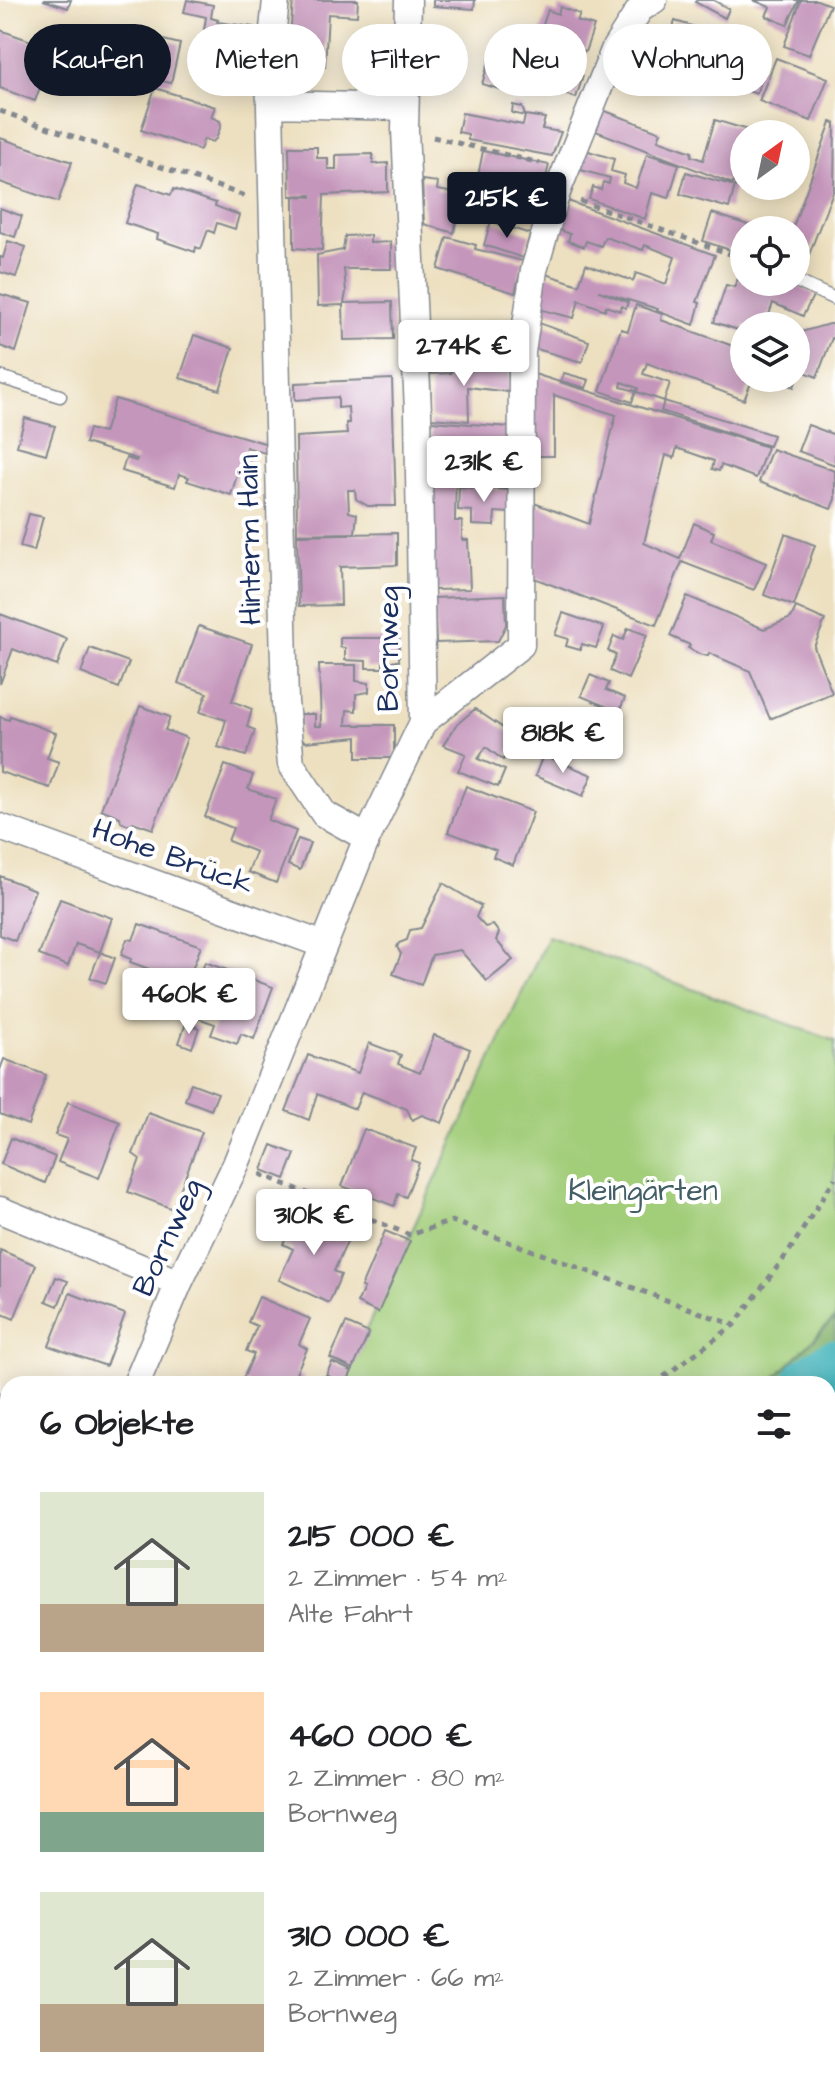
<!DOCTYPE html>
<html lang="de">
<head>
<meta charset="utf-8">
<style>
  body { margin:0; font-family:"Architects Daughter",sans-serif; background:#f2f2f2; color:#202124; height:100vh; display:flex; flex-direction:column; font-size:30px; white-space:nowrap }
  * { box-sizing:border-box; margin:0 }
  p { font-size:26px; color:#757577 }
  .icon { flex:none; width:44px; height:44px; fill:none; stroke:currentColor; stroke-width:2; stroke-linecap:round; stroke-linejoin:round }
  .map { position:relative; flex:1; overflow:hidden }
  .panel { position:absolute; left:0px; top:1376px; width:836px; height:712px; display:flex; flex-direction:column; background:#fff; border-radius:24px 24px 0 0; box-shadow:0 4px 20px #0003 }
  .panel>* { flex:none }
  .guide { position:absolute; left:24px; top:24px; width:788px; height:72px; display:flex; gap:16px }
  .needle { width:52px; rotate:33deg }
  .buttons { position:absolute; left:730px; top:120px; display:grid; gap:16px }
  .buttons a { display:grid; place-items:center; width:80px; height:80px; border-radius:50%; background:#fff; box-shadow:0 4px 20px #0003; font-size:40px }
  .price { position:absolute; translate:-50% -68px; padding:0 18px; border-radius:8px; background:#fff; color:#222; font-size:26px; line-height:52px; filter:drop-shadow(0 2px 4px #0008) }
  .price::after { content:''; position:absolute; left:50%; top:48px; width:24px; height:18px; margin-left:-12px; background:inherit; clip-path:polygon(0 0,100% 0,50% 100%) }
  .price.current { background:#111827; color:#fff }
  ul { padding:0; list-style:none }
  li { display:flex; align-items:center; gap:24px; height:200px; padding:0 40px }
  li span { display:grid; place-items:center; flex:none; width:224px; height:160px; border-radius:0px; color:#555 }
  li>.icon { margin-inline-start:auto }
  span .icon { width:96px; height:96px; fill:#fffc; stroke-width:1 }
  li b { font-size:34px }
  h2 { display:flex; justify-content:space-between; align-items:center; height:96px; padding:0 40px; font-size:34px }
  .tag { padding:0 28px; border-radius:36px; background:#fff; box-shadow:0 4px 20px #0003; font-size:28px; line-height:72px }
  .tag.current { background:#111827; color:#fff }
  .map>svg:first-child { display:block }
  .green { fill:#a2cd79; stroke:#5e7e6c; stroke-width:2 }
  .forest { fill:#81b069; stroke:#4e7064; stroke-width:2 }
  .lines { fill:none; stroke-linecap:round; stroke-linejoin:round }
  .river { stroke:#42b3ba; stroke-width:56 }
  .building { fill:#c596bb }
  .service-casing { stroke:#84888f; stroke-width:15 }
  .minor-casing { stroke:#84888f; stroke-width:29 }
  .path { stroke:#84888f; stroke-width:5; stroke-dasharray:6 6; stroke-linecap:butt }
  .service { stroke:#fff; stroke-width:12 }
  .minor { stroke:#fff; stroke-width:26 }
  .labels { text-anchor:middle; stroke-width:8; stroke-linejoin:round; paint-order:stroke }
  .street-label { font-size:30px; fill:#1b2f5e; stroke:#fff }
  .park-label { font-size:30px; fill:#445e66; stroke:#fff }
</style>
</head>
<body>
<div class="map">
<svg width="835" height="2088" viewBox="0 0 835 2088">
  <rect width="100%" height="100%" fill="#fff"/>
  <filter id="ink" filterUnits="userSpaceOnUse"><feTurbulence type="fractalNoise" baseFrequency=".0125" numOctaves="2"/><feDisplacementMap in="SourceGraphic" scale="16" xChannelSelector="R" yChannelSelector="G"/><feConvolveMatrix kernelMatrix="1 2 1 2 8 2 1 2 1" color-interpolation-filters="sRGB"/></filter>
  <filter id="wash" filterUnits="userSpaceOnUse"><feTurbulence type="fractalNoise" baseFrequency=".006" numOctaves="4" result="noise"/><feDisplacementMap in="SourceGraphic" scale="32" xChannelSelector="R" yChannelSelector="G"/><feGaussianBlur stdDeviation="1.8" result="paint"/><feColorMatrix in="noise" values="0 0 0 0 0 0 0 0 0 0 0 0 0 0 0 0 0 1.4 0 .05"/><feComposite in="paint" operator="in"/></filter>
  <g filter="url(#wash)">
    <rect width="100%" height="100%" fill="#ede0c0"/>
    <path class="green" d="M548,936L835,1041V1318L769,1384H341Z
      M835,1454V2088H814L791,2080H828V1458Z
      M0,1815L8,1819V1976L0,1968Z
      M308,2080H724L745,2088H310Z"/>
    <path class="forest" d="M835,1318V1454L828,1458V1384H769Z
      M0,2017L8,2025V2076L0,2067Z
      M12,2080H63L71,2088H19Z
      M177,2080H308L310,2088H180Z"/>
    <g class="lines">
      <path class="river" d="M810,1384L835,1367
        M245,2080L247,2088"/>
    </g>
    <g id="blocks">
      <path class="building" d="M43,0H71L68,8Z
        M187,0L213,5L211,18L218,20L217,22L254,27L248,66L209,60L210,56L204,55L208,31L204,30L206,17L184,12Z
        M293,0H358L357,16L328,14L325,67L312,66V72L300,71V65L288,64Z
        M433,0H475L474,9L433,6Z
        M697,0H713L729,9L725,18L695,2Z
        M753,0H799L787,25L766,16L770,7Z
        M801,0H817L830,5L809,55L784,46Z
        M560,7L580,14L577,21L594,26L585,52L572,47L564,70L583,76L576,98L526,81L520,95L482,84L493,48L542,62L550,39L539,36L548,10L558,14Z
        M675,21L728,37L714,81L661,65Z
        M0,30L54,49L35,101L0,88Z
        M155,38L180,44L171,83L146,78Z
        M731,54L765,69L756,94L720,80Z
        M776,58L828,78L811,121L759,101Z
        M155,88L215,107L211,117L220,121L221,125L216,139L212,142L204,139L200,150L141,130Z
        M513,105L522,107L525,115L545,118L542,129L561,132L552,156L468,140V134L458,132L462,113L523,125L525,116L512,113Z
        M600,109L661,132L658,140L692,152L691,156L703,160L715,120L761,134H744V167L739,165L733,184L593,130Z
        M831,122L835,123L834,189L802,273L796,271V230H792Z
        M0,138L72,162L58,202L0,182Z
        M289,147H317V158H328V169H336V155L373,154V164L388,163V192L324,195L322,250L294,248V196L311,197V195L290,196Z
        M582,149L614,159L611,171L625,175L623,183L636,188L647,154L679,164L669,198L652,193L645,219L589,199L593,187L601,190L603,182L609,184L610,178L577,169Z
        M483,151L549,165L542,192L523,187L522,193L509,190L510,184L478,176Z
        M686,172L735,186L729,208L680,194Z
        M422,180L438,182L437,190L461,194L454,233L424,224Z
        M138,184L171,195L174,189L216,203L215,206L239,215L235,229L217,223L214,233L208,230L201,249L196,247L195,252L157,239L158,234L125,223Z
        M568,201L715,255L697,302L700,303L694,325L657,311L658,309L599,291L628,302L626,308L621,306L620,311L606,306L605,310L579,300L574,318L539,309L546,274L579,285L586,264L633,281L636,273L666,284L675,257L645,245L643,250L605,237L601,246L586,241L584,247L568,241L570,234L557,229Z
        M0,208L22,216L15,237L0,232Z
        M712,213L751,226L750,230H744L742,254L703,241Z
        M491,221L530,234L523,258L484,245Z
        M370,235V243L391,242V269H344L346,292L344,303L392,302L393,339L344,340L343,305L318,306L317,255L343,250L345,236Z
        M447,237L476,245L475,249L523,261L515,293L438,269Z
        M8,241L26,247L16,277L0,272V257L3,258Z
        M744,266V282H791L814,294L803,316L773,303L765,326H744V332L714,322L726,285L734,287Z
        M0,294L31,303L16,352L0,346Z
        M636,305L662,314L661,320L744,350V378H753L744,400L647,363L643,374L670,383L664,401L637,392L638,388L622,382L621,387L636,391L632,402L600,391L621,329L628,331Z
        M536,322L589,341L582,362L533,348Z
        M829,324H835V339L832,338L817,377L800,370L794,387L772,378H796V344L801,332Z
        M194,335L233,348L220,390L180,378Z
        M452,361L509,367V392L468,387L469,421L431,418L430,374L451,373Z
        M531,373L767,447L756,478L721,465L719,471L712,469L714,461L677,448L674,458L666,455L644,543L680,559L694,523L714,532L711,540L766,563L754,590L682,562L656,625L534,578V503L589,524L616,415L554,395V456H531Z
        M564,373L589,380L586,388L561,381Z
        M392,379L396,506H368L356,499L355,490H348L349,512L357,514L355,533L297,534L296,437L347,434L346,423H349L348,407L338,408V397L295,400V383Z
        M115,399L271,445V455L246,447L244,453L251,455L244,478L237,475L231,495L187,481L189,477L179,474L175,487L122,471L126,458L136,461L137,459L85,443L89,429L104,433Z
        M664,401L773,435L769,446L661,411Z
        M25,418L55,426L46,454L17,446Z
        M431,421L510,427V448H498L497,459L473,458L474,452L467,451H431Z
        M808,425L835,435V465L798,451Z
        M772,449L835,471V499L831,509L759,482Z
        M501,466L510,467V488H502Z
        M431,473H456L455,517V521H462V540H468L470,589L434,590Z
        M459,487L510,490L509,513L495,512L494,526L472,525V511L458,510Z
        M29,514L43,517L34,551L20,547Z
        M397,533V565L340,567L341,605L299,606L297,535Z
        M785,534L815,545L794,606L764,595Z
        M505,595L506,625L498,641L436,643L434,598Z
        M687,596L764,629L791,618L796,607L825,620L814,647L832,693L770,719L750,671L709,653L708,656L699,654L688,648L690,645L670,636Z
        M563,613L604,627L596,648L582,644L580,650L566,646L568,639L555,635Z
        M0,614L67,639L57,666L13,649L0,684Z
        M199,626L252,644L232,701L252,709L247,727L255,730L246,756L218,747L226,720L200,712L207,693L178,683Z
        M628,628L647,635L628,679L610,671L616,655L608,651L614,636L623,640Z
        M340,638H399V661H383V668H366V661L345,660V648L340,647Z
        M90,648L129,662L119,688L81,673Z
        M319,665H356V681L369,683V692L356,694V711L347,710L346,725H394V758H357V737L305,742L300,736L301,714H315V726H321Z
        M590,675L609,683L606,690L625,698L619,712L581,696Z
        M140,706L170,717L165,730L187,738L153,829L133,822L129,825L121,822L120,817L101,809Z
        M475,709L518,738L503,760L486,747L478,759L505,770L498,787L458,771L466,754L443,745L456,725Z
        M10,716L56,733L47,758L59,762L50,788L0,772V717L9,720Z
        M591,721L611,729L600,754L580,746Z
        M543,755L592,775L583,796L535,776Z
        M225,765L253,775L248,789L276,799L268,820L296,831L276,883L248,872L256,852L228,841L233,828L205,817Z
        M466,786L533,812L513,865L493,857L496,850L448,832Z
        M298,839L310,843L300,870L288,865Z
        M0,876L35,890L15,941L0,935Z
        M443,883L481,906L476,917L485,927L493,925L499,933L496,940L513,960L487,981L460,950L432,955L421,985L393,974L401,954L397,947L399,943L407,940L410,930L421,928Z
        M60,899L112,918L100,952L76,944L68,966L39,955Z
        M139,924L201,946L187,983L130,962L131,959L121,955L127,939L133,940Z
        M100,952L115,958L106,983L90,978Z
        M205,962L273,987L254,1039L241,1034L237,1044L211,1035L215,1024L186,1014Z
        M186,1023L199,1028L192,1048L179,1043Z
        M434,1035L470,1049L442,1123L422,1115L412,1120L407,1109L362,1092L355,1109L317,1094L309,1120L286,1111L308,1055L358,1073L369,1043L401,1055L398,1064L420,1073Z
        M4,1059L46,1075L28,1125L0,1114V1070Z
        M191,1083L218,1093L211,1110L185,1100Z
        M68,1102L120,1122L99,1178L58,1162L67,1139L55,1135Z
        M148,1113L202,1132L173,1209L128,1192L140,1159L133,1154Z
        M364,1129L416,1148L411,1160L419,1163L406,1197L398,1194L394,1206L342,1186Z
        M11,1138L55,1157L45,1183L1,1164Z
        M272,1145L295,1154L285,1179L262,1170Z
        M298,1211L350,1235L334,1271L341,1275L329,1303L279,1280L293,1249L283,1244Z
        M385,1231L410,1241L378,1313L357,1303L364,1288L361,1287Z
        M0,1250L36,1265L14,1319L0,1313L2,1302L0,1301Z
        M56,1277L68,1281L58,1306L46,1301Z
        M70,1293L125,1314L106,1366L49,1346Z
        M259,1297L310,1319L299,1344L307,1349L296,1373L304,1377L301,1384H250L242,1381L254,1354L246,1351L257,1326L248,1322Z
        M346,1323L369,1333L353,1369L330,1358Z
        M332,1362L352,1371L346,1384L326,1375Z
        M0,1394L8,1398V1459L0,1455Z
        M0,1549L8,1555V1592L0,1589Z
        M0,1621L8,1625V1631L0,1643Z
        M2,1742L8,1744V1772L0,1768Z"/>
    </g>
  </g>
  <g filter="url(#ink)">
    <use href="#blocks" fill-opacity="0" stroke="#84888f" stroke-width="2"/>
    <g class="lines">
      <defs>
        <path id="service" d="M796,281L835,299
          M0,377L60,396
          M0,1807L8,1811"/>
        <path id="minor" d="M276,0L269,68L285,702L291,764L324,814L367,838
          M271,104L405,107
          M423,722L521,645L522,352L534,270L557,192L615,48L640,9L654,0
          M0,827L324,945
          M0,1210L179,1283
          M136,1384L179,1283L236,1164L367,838L423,722L418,411L405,130L408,0
          M0,1694L8,1676"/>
      </defs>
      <use href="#service" class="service-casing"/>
      <use href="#minor" class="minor-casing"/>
      <path class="path" d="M0,111L245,196
        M433,137L540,163
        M580,201L744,259
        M260,1174L410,1235L452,1221L734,1325
        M654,1384L734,1325L790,1250L835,1178
        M0,1991L8,1999
        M87,2080L94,2088
        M769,2080L792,2088
        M155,2088L158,2080"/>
      <use href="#service" class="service"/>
      <use href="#minor" class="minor"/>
    </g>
  </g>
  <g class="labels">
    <g class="street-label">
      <text transform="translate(249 540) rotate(-91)" y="10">Hinterm Hain</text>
      <text transform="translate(388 649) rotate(-90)" y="10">Bornweg</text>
      <text transform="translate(173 856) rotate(20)" y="10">Hohe Brück</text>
      <text transform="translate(167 1237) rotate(-65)" y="10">Bornweg</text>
    </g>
    <g class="park-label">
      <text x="643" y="1200">Kleingärten</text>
    </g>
  </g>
</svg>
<div class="buttons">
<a><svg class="needle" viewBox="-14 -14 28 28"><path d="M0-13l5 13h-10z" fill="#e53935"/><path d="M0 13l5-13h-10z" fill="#757577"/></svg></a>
<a><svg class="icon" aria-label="locate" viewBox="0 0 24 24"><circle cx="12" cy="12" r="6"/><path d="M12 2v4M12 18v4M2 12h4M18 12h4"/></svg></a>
<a><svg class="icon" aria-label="layers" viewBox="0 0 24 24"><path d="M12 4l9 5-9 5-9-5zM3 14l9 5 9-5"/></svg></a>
</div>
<b class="price current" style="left:507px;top:240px">215K €</b>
<b class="price" style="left:464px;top:388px">274K €</b>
<b class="price" style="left:484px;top:504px">231K €</b>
<b class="price" style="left:563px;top:775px">818K €</b>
<b class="price" style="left:189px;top:1036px">460K €</b>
<b class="price" style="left:314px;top:1257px">310K €</b>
<div class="guide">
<a class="tag current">Kaufen</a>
<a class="tag">Mieten</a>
<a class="tag">Filter</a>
<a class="tag">Neu</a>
<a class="tag">Wohnung</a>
</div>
<section class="panel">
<h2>6 Objekte<svg class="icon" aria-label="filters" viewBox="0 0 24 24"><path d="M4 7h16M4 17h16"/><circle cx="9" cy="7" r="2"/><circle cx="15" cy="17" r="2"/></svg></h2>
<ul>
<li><span style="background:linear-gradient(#dfe7d0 70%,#b9a48a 0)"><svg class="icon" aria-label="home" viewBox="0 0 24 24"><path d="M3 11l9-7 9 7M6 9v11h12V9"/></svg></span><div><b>215 000 €</b><p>2 Zimmer · 54 m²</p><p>Alte Fahrt</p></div></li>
<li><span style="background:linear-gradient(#ffd9b3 75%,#7fa58c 0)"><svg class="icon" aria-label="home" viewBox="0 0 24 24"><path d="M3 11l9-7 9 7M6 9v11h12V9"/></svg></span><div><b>460 000 €</b><p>2 Zimmer · 80 m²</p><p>Bornweg</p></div></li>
<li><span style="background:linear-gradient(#dfe7d0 70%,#b9a48a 0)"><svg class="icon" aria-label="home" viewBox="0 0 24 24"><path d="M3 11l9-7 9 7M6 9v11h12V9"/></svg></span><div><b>310 000 €</b><p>2 Zimmer · 66 m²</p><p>Bornweg</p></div></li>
</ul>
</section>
</div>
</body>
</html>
